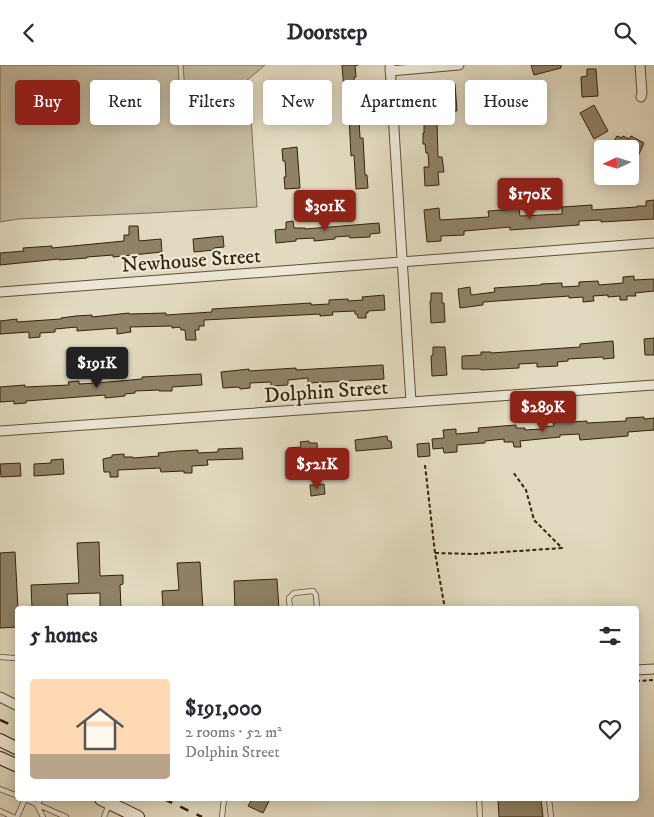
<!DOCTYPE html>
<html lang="en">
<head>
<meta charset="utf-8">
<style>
  body { margin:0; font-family:"IM FELL DW Pica",serif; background:#f7f7f7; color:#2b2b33; height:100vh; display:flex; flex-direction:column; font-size:19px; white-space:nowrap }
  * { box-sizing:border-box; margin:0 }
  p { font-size:16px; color:#7c7c81 }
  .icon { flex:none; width:28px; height:28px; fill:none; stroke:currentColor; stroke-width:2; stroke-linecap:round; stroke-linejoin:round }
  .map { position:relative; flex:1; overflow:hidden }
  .side { position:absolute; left:15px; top:541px; width:624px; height:195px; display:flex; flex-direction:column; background:#fff; border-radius:5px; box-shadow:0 2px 12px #0003 }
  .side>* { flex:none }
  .top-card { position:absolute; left:15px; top:15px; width:625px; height:45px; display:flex; gap:10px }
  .needle { width:32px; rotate:266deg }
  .controls { position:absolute; left:594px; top:75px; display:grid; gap:10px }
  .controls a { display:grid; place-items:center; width:45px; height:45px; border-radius:5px; background:#fff; box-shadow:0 2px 12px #0003; font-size:25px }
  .price { position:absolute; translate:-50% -42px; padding:0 11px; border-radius:5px; background:#8f2418; color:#fff; font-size:16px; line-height:32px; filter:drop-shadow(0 1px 2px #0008) }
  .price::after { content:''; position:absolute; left:50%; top:30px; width:15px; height:11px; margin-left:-8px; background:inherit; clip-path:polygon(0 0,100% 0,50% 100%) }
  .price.current { background:#222; color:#fff }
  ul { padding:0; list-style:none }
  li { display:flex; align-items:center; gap:15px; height:125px; padding:0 15px }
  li+li { border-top:1px solid #e1e1e2 }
  li span { display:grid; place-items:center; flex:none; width:140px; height:100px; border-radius:5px; color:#555 }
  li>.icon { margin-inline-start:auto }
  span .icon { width:60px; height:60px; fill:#fffc; stroke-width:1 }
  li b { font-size:21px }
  h2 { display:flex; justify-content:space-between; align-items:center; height:60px; padding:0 15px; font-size:21px }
  .chip { padding:0 18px; border-radius:5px; background:#fff; box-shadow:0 2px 12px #0003; font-size:18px; line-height:45px }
  .chip.current { background:#8f2418; color:#fff }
  header { display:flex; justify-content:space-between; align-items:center; height:65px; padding:0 15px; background:#fff; font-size:22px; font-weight:800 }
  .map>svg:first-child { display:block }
  .green { fill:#c5bba0; stroke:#7d6e53 }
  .building { fill:#8f8267; stroke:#352206 }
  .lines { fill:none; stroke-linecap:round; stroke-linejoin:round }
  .lane-casing { stroke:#605034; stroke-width:6 }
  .street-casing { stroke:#605034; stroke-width:11 }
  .secondary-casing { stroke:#352206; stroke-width:14 }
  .path { stroke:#352206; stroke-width:2; stroke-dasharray:4 2.5; stroke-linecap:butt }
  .lane { stroke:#ece7d6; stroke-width:4.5 }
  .street { stroke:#ece7d6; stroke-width:9 }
  .secondary { stroke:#ece7d6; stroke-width:12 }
  .rail { stroke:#352206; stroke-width:2.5; stroke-dasharray:9 9; stroke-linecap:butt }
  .labels { text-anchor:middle; stroke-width:4.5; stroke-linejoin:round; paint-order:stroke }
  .street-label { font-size:21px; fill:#352206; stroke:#ece7d6 }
</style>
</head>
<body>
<header><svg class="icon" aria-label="back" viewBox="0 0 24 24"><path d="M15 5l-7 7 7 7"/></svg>Doorstep<svg class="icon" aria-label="search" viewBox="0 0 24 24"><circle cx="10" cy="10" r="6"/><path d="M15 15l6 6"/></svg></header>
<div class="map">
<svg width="654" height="752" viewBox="0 0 654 752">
  <rect width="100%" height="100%" fill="#e2dac0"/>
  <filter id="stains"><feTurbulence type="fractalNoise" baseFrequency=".004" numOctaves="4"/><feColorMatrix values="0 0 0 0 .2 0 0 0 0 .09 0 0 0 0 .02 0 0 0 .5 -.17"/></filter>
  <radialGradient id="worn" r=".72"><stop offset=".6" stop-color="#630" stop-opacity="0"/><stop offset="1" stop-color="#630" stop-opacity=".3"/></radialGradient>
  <path class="green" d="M0,0H178L180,32L249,24L257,142L150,148L18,154L0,157Z
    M183,0H265L239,22L185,27Z"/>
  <path class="building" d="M342,0H355L356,12H354L356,35H358L360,73H363L365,110H367L368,123L356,124L354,90L351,91L349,52H346Z
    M531,0H561V3L534,10Z
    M587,4H596L598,31L582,32L581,12L587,11Z
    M497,17H505V23H509L510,35L488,36L487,24H498Z
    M455,19L457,46L437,47L436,37L432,38L431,20Z
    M594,40L608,66L594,74L580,48Z
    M437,58L438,92H442L444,107H438L439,120L425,121L424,102H429L428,88H426L425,79H423V68H424V59Z
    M617,71L622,73L623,71L629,74L631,71L644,78L638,91L630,87V84H614L616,79L613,78Z
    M297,82L300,123L285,124L284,112H286L285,96H283L282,84Z
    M654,135V154L601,157V155L579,156V160L510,165V162L464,166V170L441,171V176L427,177L424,145L439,143L440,155L489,152L488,146L519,144L520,151L562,149V142L592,140V145L637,142V141H646V136Z
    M293,156L294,163H305V164L379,158L380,168L370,169V172L350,173L349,171L335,172V174L314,176V173L296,174V176L276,178L275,165L286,164V157Z
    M129,161H138L139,176L161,174L162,187L113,192V190L87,192V193L59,195V194L0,200V188L24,186L23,183L52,181V183L124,176V170H129Z
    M223,171L224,182L214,183V185L194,187L193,174Z
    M634,211V215L654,214V226L635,228L636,231H627V235H620V231L608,232V230L593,231L594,236L583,237V232L569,233V231L483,237V240L460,243L458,224L470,222L471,230L495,227L494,223L541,220V219L562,218V222L579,221V217L598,216L599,220L623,218V212Z
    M431,228H442V238H444L445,257L431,258L430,236H431Z
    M384,230L385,245L368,246V248H366V253H358L357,249H355V246L332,247L333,250L320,251V249L204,255V261H199V265H195L196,275H186L185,265H181L180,262L172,263V261L130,262L131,267L117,269V263L77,266V262L55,264V267L40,268V272L29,273V267L0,269V256L17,254V257L61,254V253L76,251L92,250V252L129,248V249L166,248V250L212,247V244L311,238V240L329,239V235L348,234V236L363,235L362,232Z
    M654,273V290H645L644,274Z
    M613,276L614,293L603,294V292L568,294V296L557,297L558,301L537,302V298L519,299V303L481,305L480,304H462V291L481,290V287H491V288L580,282V279Z
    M433,282H445L447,310L432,311L431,291L433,290Z
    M383,300L384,314L308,318V313L288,315V320L271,321V317L250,318V323L240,324L239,322L223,323L221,307L249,304V306L296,303V305Z
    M201,309L202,320L172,322V326H159V325L135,326V328L125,329V331L105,333V330L26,336V338L14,339V336L0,337V322L25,320V322L69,320L68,317L79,316V319L97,318L142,314V312Z
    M644,352V354L654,353V365L628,367V371L580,375L579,369L560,370V372L520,376L521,382H514L513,377H504V374L485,376V378L457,380V387L444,388L443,383L433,384L432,374L444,373L443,365L456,364V369L479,367L478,363L516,360V363H525V365L541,364L540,362L554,361L553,358L571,356V357L587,356V358L606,357L626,356V353Z
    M387,371L388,376H391L392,383L356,386L355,375Z
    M309,376V378H317L318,393L289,394L288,383L301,382L300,377Z
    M429,378L430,391L418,392L417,379Z
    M242,383L243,394L207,395L208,400L192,401V408H184V406L161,407L160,403L118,405V412H110V407H104L103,394L112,392V390L124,389V392H133V393L159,391L158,388L177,386L198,385V388L218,387V384Z
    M63,394L64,409L34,411V399L51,398V395Z
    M20,398L21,411L1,412L0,399Z
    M324,419L325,429L311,431L310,420Z
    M99,477L100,511L123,510V519L120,520L121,543L100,544V528L67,529L68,544H32L31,520L79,518L77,478Z
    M15,487L18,544V562L0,563V488Z
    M200,497L203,544H163L162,526L179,525L177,498Z
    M277,514L279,544H235L234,516Z
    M252,734H270L263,748L248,741Z
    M498,734H541L543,752H499Z"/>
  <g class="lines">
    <defs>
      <path id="lane" d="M290,544L289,533L294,528L313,526L316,530L317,544
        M0,592L14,593
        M0,724L18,731
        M41,734L37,740L43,752
        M479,734L480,752
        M549,734L551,752
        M0,746L13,752
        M17,752L25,734L66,752
        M104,752L109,739
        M222,752L224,734"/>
      <path id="street" d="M390,0L411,337
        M640,0L642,28L641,32
        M390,6L459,0
        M0,227L654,178
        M0,366L654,320
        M636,605L654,604
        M0,632L18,641"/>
      <path id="secondary" d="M0,675L18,684
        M0,693L18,701
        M101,734L138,752"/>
    </defs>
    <use href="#lane" class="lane-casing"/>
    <use href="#street" class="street-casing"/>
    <use href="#secondary" class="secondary-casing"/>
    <path class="path" d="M357,1V0
      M425,400L435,488L445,544
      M435,488L474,489L562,483L534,455L526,425L513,407
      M636,616L654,615"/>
    <use href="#lane" class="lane"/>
    <use href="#street" class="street"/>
    <use href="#secondary" class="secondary"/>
    <path class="rail" d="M0,655L18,663
      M164,734L202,752"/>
  </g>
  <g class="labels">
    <g class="street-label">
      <text transform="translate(191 195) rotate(-4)" y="7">Newhouse Street</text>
      <text transform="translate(326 326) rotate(-4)" y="7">Dolphin Street</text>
    </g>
  </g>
  <rect width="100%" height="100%" filter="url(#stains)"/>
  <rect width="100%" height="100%" fill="url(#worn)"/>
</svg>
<div class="controls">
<a><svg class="needle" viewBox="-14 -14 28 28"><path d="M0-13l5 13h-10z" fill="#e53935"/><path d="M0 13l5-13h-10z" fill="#7c7c81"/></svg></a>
</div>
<b class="price" style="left:530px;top:155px">$170K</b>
<b class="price" style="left:325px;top:167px">$301K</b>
<b class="price current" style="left:97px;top:324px">$191K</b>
<b class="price" style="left:543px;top:368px">$289K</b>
<b class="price" style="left:317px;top:425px">$521K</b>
<div class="top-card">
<a class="chip current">Buy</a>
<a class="chip">Rent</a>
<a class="chip">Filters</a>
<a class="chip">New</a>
<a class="chip">Apartment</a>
<a class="chip">House</a>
</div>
<section class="side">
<h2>5 homes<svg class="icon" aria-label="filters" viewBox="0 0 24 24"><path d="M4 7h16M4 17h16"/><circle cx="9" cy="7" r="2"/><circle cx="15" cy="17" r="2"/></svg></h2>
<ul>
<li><span style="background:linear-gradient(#ffd9b3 75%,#b9a48a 0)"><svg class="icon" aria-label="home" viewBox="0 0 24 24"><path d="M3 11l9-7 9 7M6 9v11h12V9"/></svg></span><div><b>$191,000</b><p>2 rooms · 52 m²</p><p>Dolphin Street</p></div><svg class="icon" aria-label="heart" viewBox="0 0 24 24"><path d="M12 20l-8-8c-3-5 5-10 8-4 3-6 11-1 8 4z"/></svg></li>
</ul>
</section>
</div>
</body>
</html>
